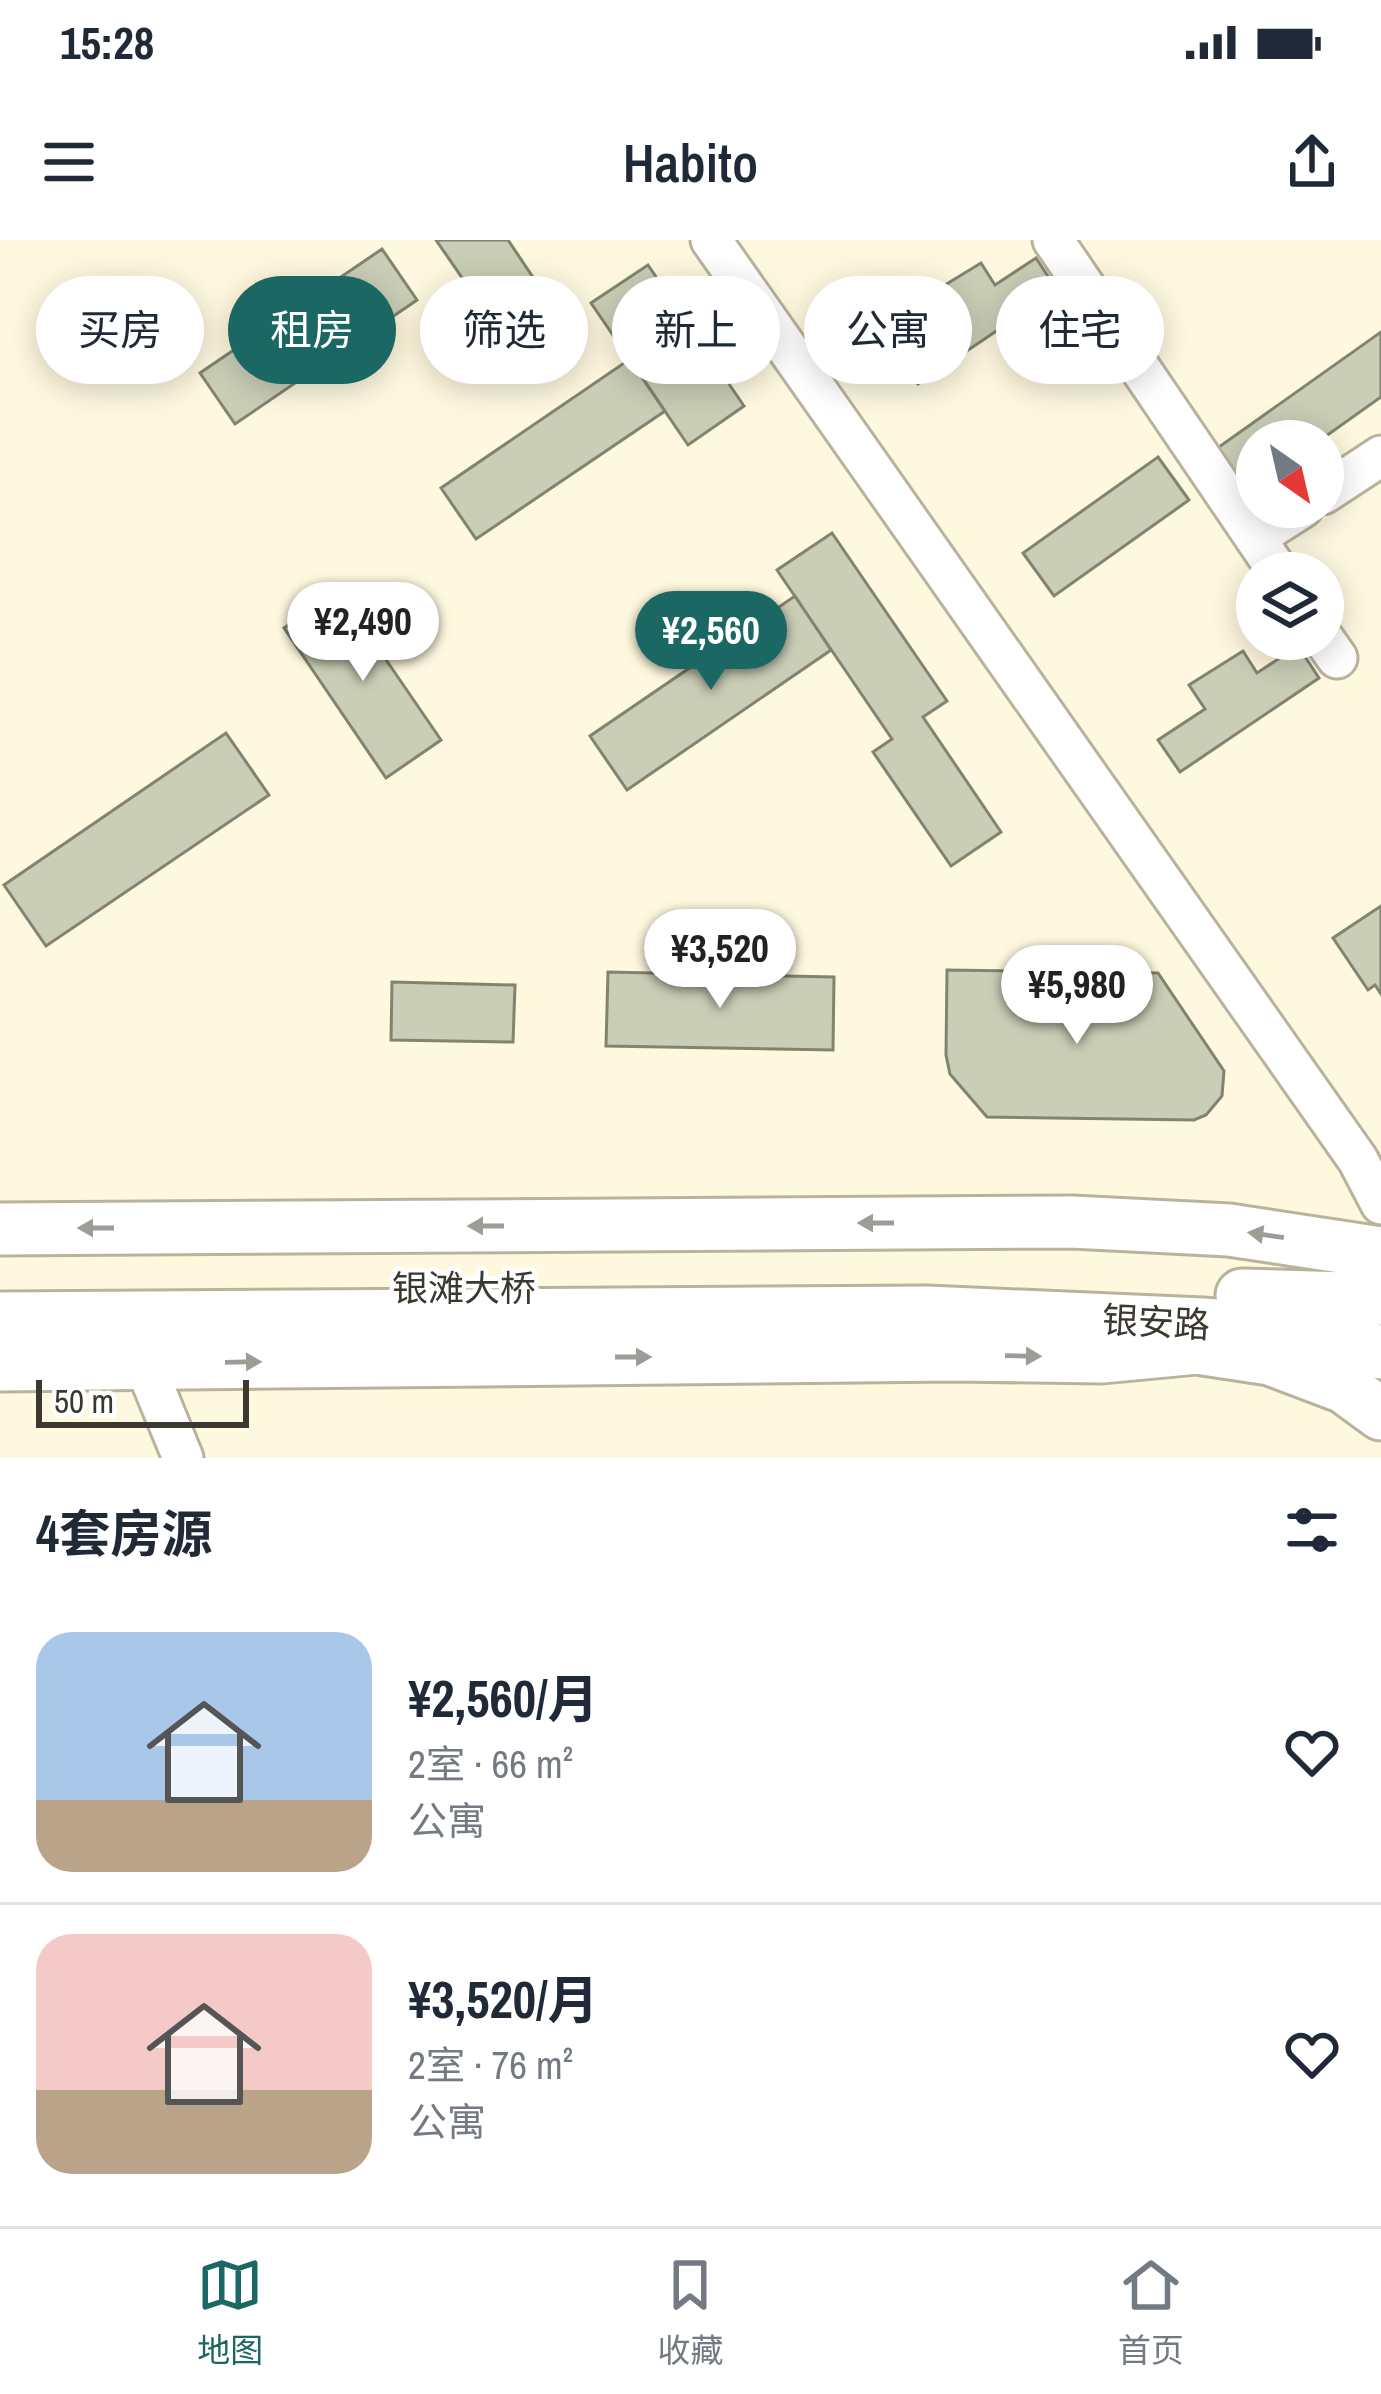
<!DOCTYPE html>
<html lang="zh">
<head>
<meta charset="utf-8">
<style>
  body { margin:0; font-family:"Archivo Narrow","Noto Sans SC",sans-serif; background:#f6f6f7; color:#1f2937; height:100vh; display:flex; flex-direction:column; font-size:45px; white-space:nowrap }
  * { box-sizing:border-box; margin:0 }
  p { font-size:39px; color:#747a83 }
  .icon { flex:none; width:66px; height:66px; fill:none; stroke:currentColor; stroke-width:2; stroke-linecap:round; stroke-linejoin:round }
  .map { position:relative; height:1218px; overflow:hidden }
  .panel { display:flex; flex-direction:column; background:#fff; flex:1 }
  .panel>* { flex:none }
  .top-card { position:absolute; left:36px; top:36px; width:1311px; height:108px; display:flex; gap:24px }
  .needle { width:78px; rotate:146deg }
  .fabs { position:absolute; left:1236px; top:180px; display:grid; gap:24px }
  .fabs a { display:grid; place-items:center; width:108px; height:108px; border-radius:50%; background:#fff; box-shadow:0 6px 30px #0003; font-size:60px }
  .scale { position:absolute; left:36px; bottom:30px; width:213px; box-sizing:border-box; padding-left:12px; border:6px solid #3b382f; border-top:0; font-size:33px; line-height:42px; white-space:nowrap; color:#3b382f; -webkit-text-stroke:9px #fff; paint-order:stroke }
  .price { position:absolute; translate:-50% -102px; padding:0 27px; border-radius:42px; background:#fff; color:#222; font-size:39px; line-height:78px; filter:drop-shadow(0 3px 6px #0008) }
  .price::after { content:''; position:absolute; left:50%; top:72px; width:36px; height:27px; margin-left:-18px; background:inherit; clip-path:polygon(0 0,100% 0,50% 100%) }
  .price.selected { background:#1b6764; color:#fff }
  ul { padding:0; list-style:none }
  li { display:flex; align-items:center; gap:36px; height:300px; padding:0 36px }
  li+li { border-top:3px solid #e0e1e3 }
  li span { display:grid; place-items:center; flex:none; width:336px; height:240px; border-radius:36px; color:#555 }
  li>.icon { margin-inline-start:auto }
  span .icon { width:144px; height:144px; fill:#fffc; stroke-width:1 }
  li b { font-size:51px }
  h2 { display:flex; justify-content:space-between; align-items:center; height:144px; padding:0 36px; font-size:51px }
  .pill { padding:0 42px; border-radius:54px; background:#fff; box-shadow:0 6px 30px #0003; font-size:42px; line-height:108px }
  .pill.selected { background:#1b6764; color:#fff }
  .status { display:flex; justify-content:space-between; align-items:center; height:84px; padding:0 60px; background:#fff; direction:ltr }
  .status svg { height:33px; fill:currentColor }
  header { display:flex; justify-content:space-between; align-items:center; height:156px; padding:0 36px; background:#fff; font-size:54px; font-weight:600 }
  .menu { display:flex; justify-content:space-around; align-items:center; height:168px; border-top:3px solid #e0e1e3; background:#fff; font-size:33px; color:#747a83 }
  .menu a { display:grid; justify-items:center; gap:6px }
  .menu .selected { color:#1b6764 }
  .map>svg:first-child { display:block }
  .building { fill:#caceb6; stroke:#81846e; stroke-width:3 }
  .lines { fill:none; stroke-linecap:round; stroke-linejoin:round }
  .minor-casing { stroke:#b9b39c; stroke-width:45 }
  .major-casing { stroke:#b9b39c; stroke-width:57 }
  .minor { stroke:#fff; stroke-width:39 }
  .major { stroke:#fff; stroke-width:51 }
  .oneway { fill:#9d9c97 }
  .labels { text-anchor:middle; stroke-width:9; stroke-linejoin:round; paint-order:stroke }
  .street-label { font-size:36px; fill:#3b382f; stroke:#fff }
</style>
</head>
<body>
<div class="status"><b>15:28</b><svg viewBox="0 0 49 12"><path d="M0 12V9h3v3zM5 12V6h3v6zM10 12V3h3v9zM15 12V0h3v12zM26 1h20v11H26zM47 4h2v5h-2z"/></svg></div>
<header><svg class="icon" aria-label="menu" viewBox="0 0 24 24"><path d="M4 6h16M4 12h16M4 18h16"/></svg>Habito<svg class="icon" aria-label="share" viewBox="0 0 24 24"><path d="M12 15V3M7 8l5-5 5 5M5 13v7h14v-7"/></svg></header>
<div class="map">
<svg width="1381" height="1218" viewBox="0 0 1381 1218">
  <rect width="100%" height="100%" fill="#fef8df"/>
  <path class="building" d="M436,0H508L557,73L509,106Z
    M382,9L417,60L235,184L200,133Z
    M1036,18L1057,50L918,144L896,112L943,81L927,56L981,23L995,45Z
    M648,25L744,166L688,205L591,63Z
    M1381,92V157L1319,201H1257V244L1239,257L1209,214Z
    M630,119L665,171L476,299L441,248Z
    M1158,217L1189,260L1054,356L1023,313Z
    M832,293L947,461L923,477L1001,592L951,626L873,512L892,499L777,330Z
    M339,351L441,500L386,538L284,388Z
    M795,356L831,410L627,550L590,496Z
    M1298,406L1319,438L1180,532L1158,500L1205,469L1189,445L1243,411L1257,433Z
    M226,493L269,555L46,706L4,645Z
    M1381,666V754L1375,745L1368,750L1333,698Z
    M947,730L1158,733L1224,831L1222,856L1206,875L1194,880L987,877L950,834L946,815Z
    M608,732L834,737L833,810L606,806Z
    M392,742L515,745L513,802L391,800Z"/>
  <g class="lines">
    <defs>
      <path id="minor" d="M711,0L1358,920L1381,964
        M1053,0L1279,333
        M1323,254L1381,216
        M1255,298L1303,267
        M1323,398L1337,418
        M144,1123L183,1218"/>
      <path id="major" d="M0,989L1072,982L1229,990L1381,1013
        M1242,1055L1381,1059
        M0,1078L927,1072L1202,1084L1337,1095L1381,1113
        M0,1125L953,1115L1102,1117L1197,1108L1270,1119L1344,1147L1381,1174"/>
    </defs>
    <use href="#minor" class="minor-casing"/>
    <use href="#major" class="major-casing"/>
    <use href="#minor" class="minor"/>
    <use href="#major" class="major"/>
  </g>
  <defs><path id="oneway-solid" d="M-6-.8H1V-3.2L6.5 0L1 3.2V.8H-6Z" transform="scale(3)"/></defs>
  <g class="oneway">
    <use href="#oneway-solid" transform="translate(876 983) rotate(180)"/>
    <use href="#oneway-solid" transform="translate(486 986) rotate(180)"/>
    <use href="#oneway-solid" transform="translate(96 988) rotate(180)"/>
    <use href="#oneway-solid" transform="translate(1266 995) rotate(-172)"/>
    <use href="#oneway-solid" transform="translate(1023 1116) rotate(1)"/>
    <use href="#oneway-solid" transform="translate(633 1117)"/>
    <use href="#oneway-solid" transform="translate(243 1122) rotate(-1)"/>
  </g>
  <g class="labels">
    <g class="street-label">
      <text x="464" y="1061">银滩大桥</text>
      <text transform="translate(1156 1082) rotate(3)" y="13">银安路</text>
    </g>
  </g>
</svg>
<div class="fabs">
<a><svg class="needle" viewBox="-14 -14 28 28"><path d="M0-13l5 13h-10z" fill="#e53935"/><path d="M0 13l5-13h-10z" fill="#747a83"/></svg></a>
<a><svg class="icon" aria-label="layers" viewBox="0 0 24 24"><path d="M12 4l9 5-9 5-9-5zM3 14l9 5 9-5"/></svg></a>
</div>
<div class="scale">50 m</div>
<b class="price" style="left:363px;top:444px">¥2,490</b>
<b class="price selected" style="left:711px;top:453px">¥2,560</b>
<b class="price" style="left:720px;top:771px">¥3,520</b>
<b class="price" style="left:1077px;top:807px">¥5,980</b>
<div class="top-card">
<a class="pill">买房</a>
<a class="pill selected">租房</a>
<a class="pill">筛选</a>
<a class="pill">新上</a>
<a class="pill">公寓</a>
<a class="pill">住宅</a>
</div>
</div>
<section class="panel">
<h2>4套房源<svg class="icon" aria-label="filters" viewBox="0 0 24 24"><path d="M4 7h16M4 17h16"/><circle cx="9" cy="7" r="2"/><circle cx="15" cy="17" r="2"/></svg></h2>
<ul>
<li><span style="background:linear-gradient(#a9c7e8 70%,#b9a48a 0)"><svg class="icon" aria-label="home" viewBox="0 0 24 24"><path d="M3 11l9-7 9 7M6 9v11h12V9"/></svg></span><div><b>¥2,560/月</b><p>2室 · 66 m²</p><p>公寓</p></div><svg class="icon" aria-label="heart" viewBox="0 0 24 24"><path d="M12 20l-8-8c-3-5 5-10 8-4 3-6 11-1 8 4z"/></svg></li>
<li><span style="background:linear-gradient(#f6c9c9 65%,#b9a48a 0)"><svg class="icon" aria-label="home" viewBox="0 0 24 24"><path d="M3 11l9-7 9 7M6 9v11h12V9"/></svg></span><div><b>¥3,520/月</b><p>2室 · 76 m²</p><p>公寓</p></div><svg class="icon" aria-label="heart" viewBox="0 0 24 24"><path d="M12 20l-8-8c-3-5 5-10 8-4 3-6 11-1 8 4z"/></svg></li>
</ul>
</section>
<nav class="menu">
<a class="selected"><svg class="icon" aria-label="map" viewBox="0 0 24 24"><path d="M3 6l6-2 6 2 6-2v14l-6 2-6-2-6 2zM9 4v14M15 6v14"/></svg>地图</a>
<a><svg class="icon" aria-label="saved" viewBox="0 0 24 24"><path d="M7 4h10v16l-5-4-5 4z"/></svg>收藏</a>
<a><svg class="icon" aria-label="home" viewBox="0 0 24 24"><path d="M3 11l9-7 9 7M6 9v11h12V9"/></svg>首页</a>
</nav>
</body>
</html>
